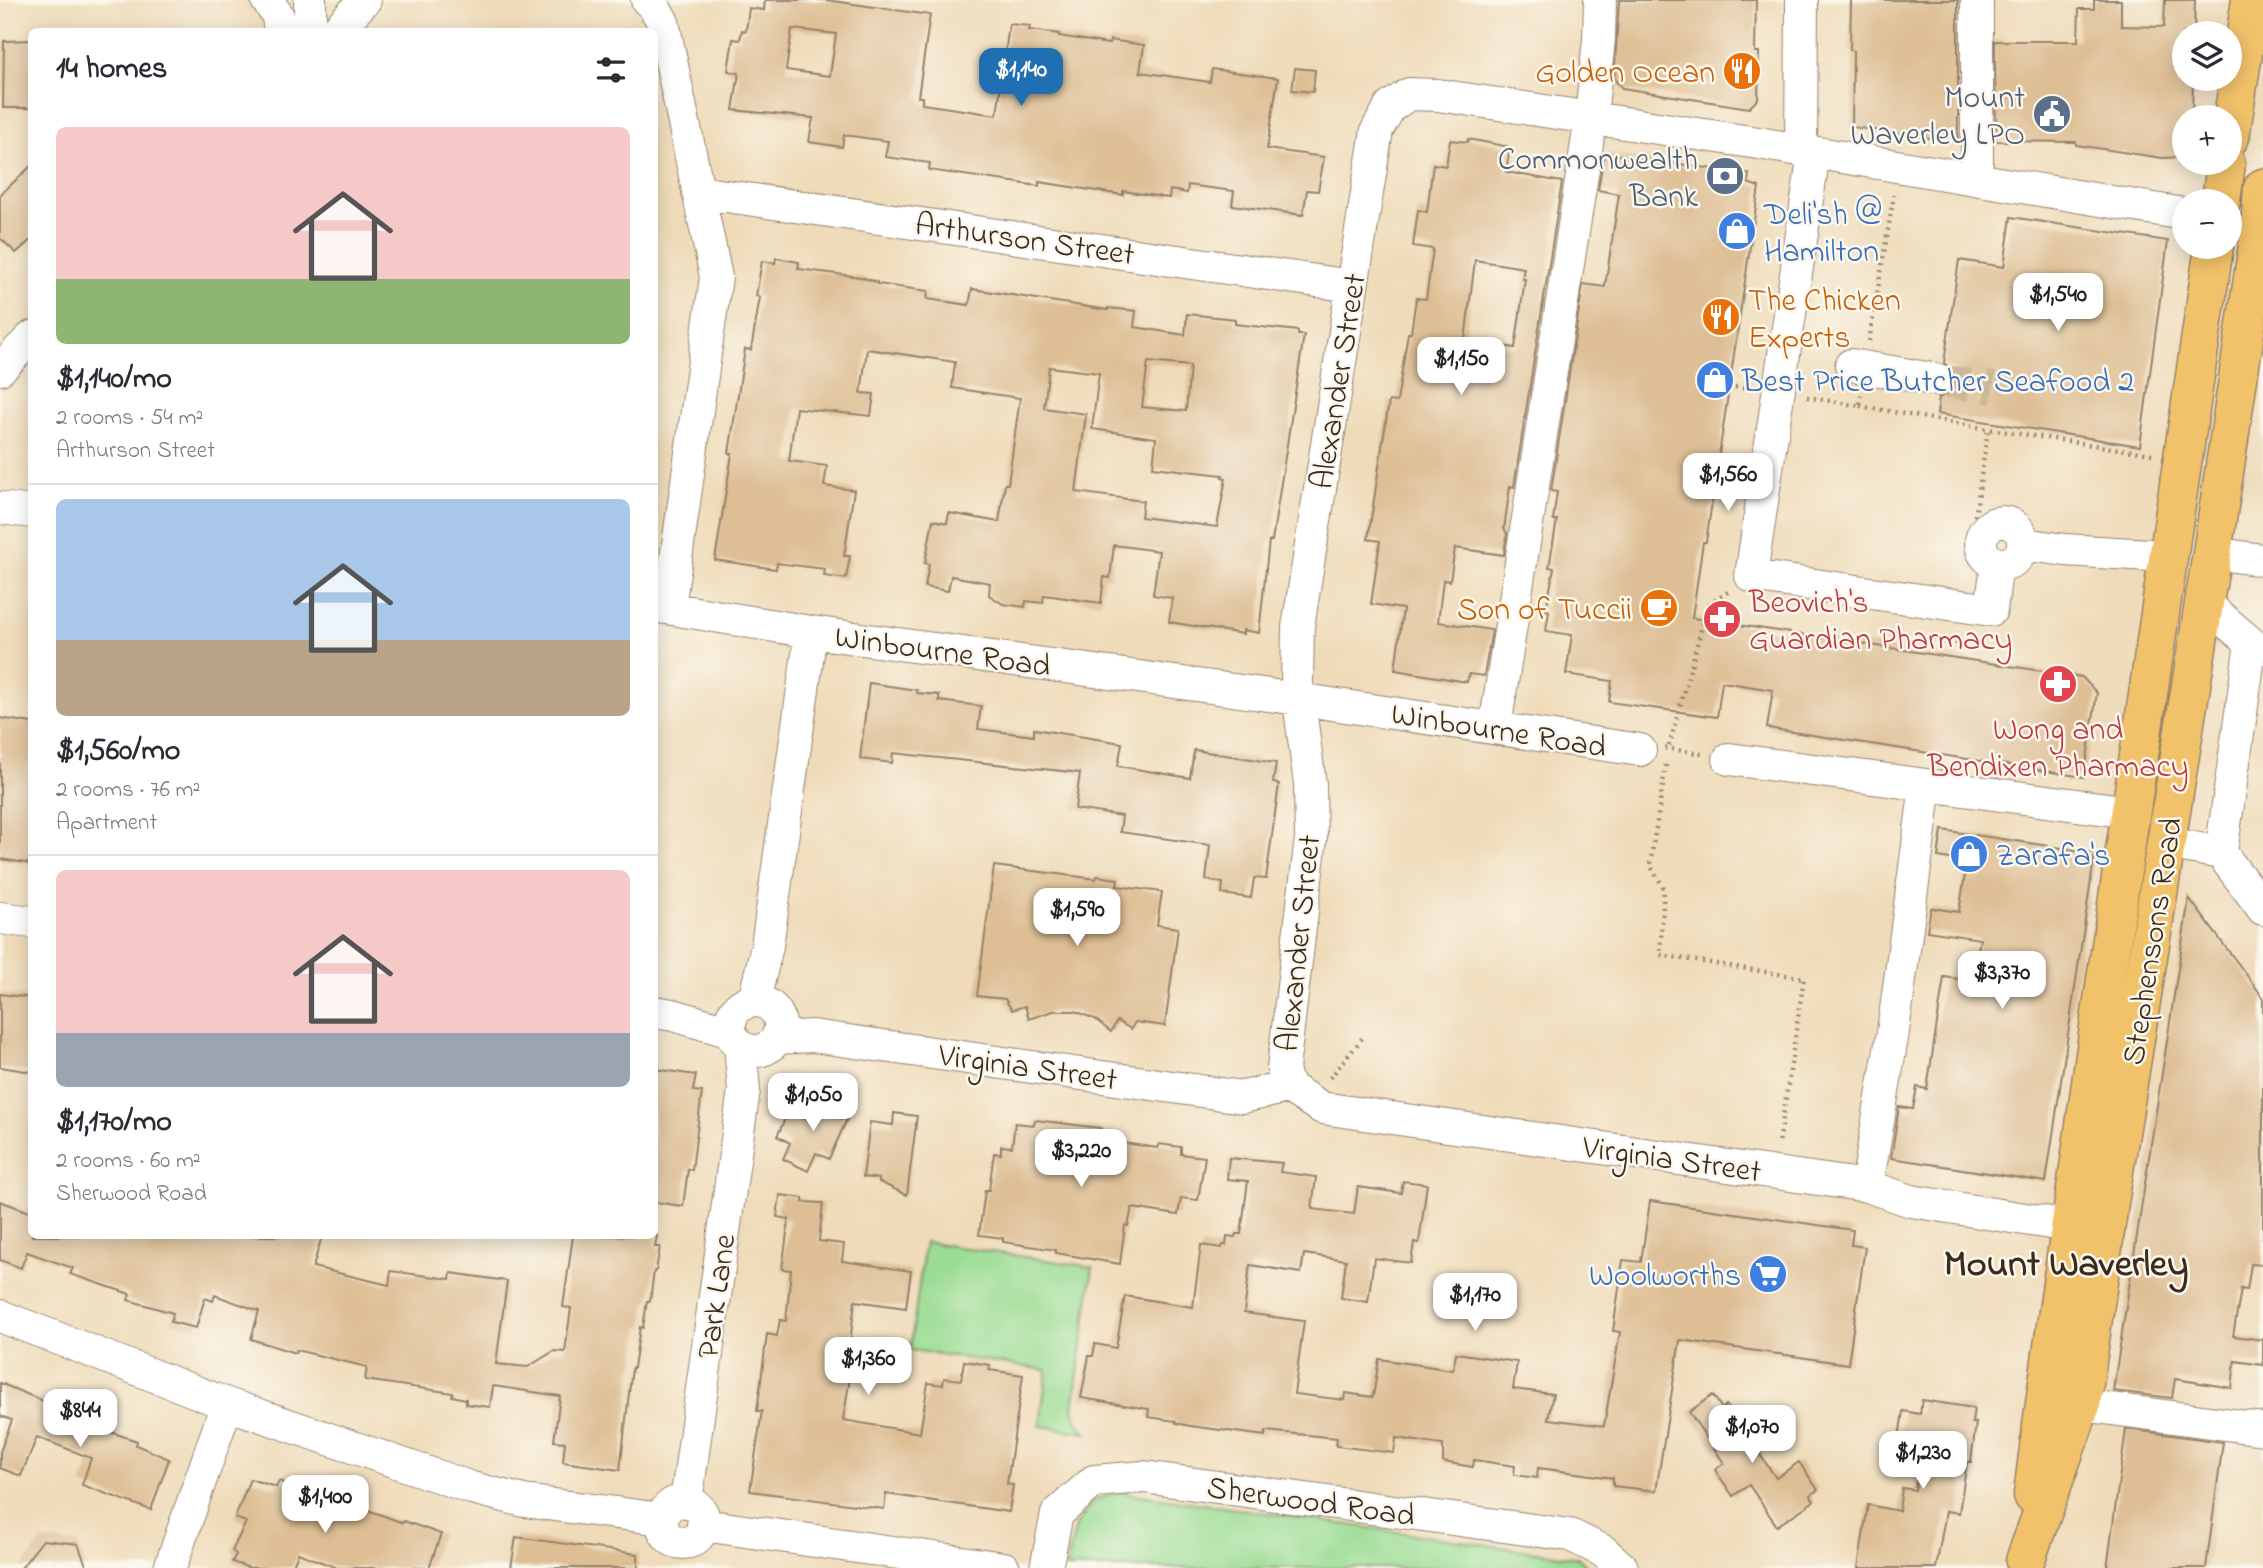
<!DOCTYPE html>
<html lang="en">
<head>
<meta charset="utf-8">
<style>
  body { margin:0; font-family:"Indie Flower",sans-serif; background:#f2f2f3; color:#2b2b33; height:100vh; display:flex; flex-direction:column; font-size:26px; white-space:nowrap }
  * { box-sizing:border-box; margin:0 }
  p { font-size:23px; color:#7c7c81 }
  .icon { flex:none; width:38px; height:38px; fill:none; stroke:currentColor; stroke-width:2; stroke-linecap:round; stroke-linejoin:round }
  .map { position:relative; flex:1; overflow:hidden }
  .side { position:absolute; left:28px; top:28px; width:630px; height:1211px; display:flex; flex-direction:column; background:#fff; border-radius:10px; box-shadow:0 4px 18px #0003 }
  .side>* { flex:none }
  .tools { position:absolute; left:2172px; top:21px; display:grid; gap:14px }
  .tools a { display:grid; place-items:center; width:70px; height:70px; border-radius:50%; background:#fff; box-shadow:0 4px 18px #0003; font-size:35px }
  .price { position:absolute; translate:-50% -60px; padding:0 16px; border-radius:14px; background:#fff; color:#222; font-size:23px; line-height:46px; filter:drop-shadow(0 2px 4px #0008) }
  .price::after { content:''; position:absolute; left:50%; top:42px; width:21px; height:16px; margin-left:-10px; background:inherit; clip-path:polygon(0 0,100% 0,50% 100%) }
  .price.current { background:#1f6fb2; color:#fff }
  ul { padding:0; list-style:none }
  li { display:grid; align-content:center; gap:14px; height:371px; padding:0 28px }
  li+li { border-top:2px solid #e1e1e2 }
  li span { display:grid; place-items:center; height:217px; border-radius:10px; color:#555 }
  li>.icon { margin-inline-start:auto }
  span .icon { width:126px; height:126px; fill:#fffc; stroke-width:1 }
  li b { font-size:30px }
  h2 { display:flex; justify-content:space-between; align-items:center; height:84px; padding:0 28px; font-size:30px }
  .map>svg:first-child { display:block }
  .green { fill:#9bdd94; stroke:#6b8459; stroke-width:2 }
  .building { fill:#debf95; fill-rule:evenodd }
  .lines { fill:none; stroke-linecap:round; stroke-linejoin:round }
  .minor-tunnel { stroke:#cbb89a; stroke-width:32; stroke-dasharray:32 16; stroke-linecap:butt }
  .minor-casing { stroke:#95826c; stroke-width:34 }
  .major-casing { stroke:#95826c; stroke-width:41 }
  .path { stroke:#95826c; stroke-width:4.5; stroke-dasharray:2 5; stroke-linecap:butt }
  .minor { stroke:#fff; stroke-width:32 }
  .major { stroke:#f2c26a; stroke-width:38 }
  .labels { text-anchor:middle; stroke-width:5; stroke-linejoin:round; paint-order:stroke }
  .food-label { font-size:32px; fill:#c56008; stroke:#fbf7ec; text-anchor:end }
  .service-label { font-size:32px; fill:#4e5e75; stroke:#fbf7ec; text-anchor:end }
  .shop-label { font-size:32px; fill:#366cbe; stroke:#fbf7ec; text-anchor:start }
  .street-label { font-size:32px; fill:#3b2a1e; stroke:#fbf7ec }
  .health-label { font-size:32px; fill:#be3a42; stroke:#fbf7ec; text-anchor:start }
  .district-label { font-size:38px; font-weight:bold; fill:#3b2a1e; stroke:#fbf7ec }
</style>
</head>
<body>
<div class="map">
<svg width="2263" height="1568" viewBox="0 0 2263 1568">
  <rect width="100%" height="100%" fill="#fbf7ec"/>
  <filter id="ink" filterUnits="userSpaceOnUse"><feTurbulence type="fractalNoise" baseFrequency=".0143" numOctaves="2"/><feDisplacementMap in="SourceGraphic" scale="14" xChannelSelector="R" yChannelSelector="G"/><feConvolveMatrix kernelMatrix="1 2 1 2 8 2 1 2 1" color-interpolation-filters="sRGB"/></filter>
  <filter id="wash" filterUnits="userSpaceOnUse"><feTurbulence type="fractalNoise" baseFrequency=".00686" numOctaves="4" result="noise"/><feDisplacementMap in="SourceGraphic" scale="28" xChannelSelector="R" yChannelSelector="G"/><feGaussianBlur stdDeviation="1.57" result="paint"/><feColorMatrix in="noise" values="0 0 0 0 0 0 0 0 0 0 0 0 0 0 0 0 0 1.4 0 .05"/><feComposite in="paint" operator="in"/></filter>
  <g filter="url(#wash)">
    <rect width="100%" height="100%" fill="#efdbb9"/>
    <path class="green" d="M925,1242L1093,1267L1073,1409L1078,1423L1087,1433L1040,1426L1047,1370L910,1350Z
      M1119,1492L1578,1558L1589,1568H1066L1076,1526L1094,1500Z"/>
    <g id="blocks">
      <path class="building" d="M765,0H826L930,15L918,97H922V104L997,115L1009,24L1030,26L1029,30L1059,34V36L1109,44L1110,40L1144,45L1140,72L1210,82L1212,69L1278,78L1267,149L1324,157L1318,191L1307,190L1303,215L1232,205L1234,191L1188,185L1187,193L1170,190L1169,198L1123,191V195L1039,182V186L929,170L930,163L885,157L888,141L844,135L842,147L809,142L813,118L733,110L739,73L728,71L733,39L740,40L742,30L746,31L749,8L764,10ZM792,29L836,34L830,76L786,70Z
        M1619,0H1756L1755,52H1759L1758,99L1749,108L1622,88L1614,79Z
        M1851,0H1958V142L1852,127L1853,51L1850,50Z
        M2094,0H2121V26L2164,27L2165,0H2195L2194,33H2184V79H2193L2192,117H2184V157L2162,158L2076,145V142L1996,141L1995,41H2078L2079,9H2094Z
        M32,40V108H3L4,41Z
        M1295,68L1315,70L1313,92L1292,90Z
        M1468,139L1510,147L1506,172L1562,182L1514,487L1510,486L1504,529L1507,533L1504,555L1455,548L1450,581L1443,580L1438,622L1492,630L1484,676L1469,674L1467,682L1395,670L1403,609L1371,604L1380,541L1368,539L1389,401L1397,402L1408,333H1411L1416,298L1426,299L1433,249L1413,246L1418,210L1427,212L1433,164L1446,166L1450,140L1468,142ZM1475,260L1524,268L1522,279H1525L1515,348L1465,340Z
        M1604,153L1749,174L1748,183L1759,187L1706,542H1703L1692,618L2082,677L2097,693L2084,777L1767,728L1773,690L1722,682L1717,717L1609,702L1612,681L1566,674L1572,635L1546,631L1549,611L1546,610L1554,568L1549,567L1557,520H1553L1557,492L1551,491L1583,284L1605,287L1619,194L1598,190Z
        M32,165V239L16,253L0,238V195Z
        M2011,217L2168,241L2140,446L1937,414L1939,398L1952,392L1956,382L1955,373L1944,363L1959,260L2004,267Z
        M776,258L799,262L798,269L860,277L877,282V284L928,291L927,299L969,305L972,289L1108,310V308L1136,311L1134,327L1185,335L1187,314L1235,319V324L1298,331V335H1304L1272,541H1269L1259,633L1243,630V634L1169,622L1172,598L1153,595L1159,551L1114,545L1110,578L1104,577L1101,603L1044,595L1043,603L1026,601L1025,607L1003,604L989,595L990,583L951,576L948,591L925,587L929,564L925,563L933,520L947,523L949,513L999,522L1005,484H1008L1020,398L952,388L955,362L867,349L861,393L874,394L871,416L796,408L789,461L827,466L824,486L854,490L844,556H850L846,579L824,576L825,569L777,563L776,569L715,560L732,454L729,453L745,349L751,350L760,297L756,296L762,261L775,263ZM1148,362L1190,366L1186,411L1142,407ZM1049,367L1099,373L1092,429L1156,438L1153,467L1223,475L1222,477L1226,478L1217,527L1141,517L1143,501L1076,492L1086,414L1044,408Z
        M869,683L917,690V693L939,695V701L981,706L978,729L1034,736V729L1122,743L1118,766L1190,778L1194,750L1276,763L1273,783L1279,784L1266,879L1254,878L1251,898L1222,894L1223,883L1206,880L1210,845L1120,832L1122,816L1075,809L1080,773L893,753L892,763L860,759Z
        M0,718L32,723V864L0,859Z
        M1942,830L2095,853L2046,1182L1891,1158L1899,1107L1913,1109L1917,1087L1927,1089L1944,977L1973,981L1980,939L1927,931L1931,908L1959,912L1967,862L1938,857Z
        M994,866L1096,879L1097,876L1118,879L1117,886L1162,892L1157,925L1178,928L1165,1026L1135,1022L1131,1029L1117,1021L1111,1032L1095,1019L1075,1011H1053L1029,1019L1025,1006L1012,1010L1005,999L977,996Z
        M2189,898L2263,997V1265L2251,1264L2247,1290L2241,1289L2233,1336L2263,1340V1365L2235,1361L2232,1388L2175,1379L2172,1398L2113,1391Z
        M0,994L32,998V1072L0,1067Z
        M654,1069L696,1075L693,1091L702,1092L692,1170L688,1169L683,1206L654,1202Z
        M820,1094L844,1105L837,1118L847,1119L829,1159L816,1153L808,1171L783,1159L790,1143L777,1136L789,1111L808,1120Z
        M894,1113L917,1116L907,1195L879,1182V1179L863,1177L870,1122L893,1125Z
        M1035,1120L1101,1128L1100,1135L1118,1138L1117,1142L1157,1148L1159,1144L1181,1147V1154L1205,1157L1198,1200L1181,1198L1178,1215L1132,1208L1128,1226L1125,1225L1120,1264L1056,1253V1250L1003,1242V1238L979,1235L985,1190H989L994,1153L1001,1154V1146L1012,1147L1015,1123L1034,1125Z
        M1229,1158L1282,1163L1280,1172L1316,1177L1312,1209L1354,1214L1358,1187L1401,1193L1403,1181L1427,1184L1419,1243L1414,1242L1411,1263L1374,1258L1368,1302L1341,1298L1346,1260L1304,1254L1301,1273L1250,1265L1244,1313L1304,1321L1294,1394L1344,1400L1345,1393L1373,1397L1379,1359L1453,1370L1456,1353L1517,1362L1513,1389L1553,1394L1548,1419L1604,1426L1620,1332L1613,1331L1623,1260L1641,1262L1650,1201L1853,1230L1851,1245L1865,1247L1848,1364L1680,1340L1656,1491L1613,1486V1478L1538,1468L1537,1478L1514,1475L1515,1466L1474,1460L1473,1467L1443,1462V1445L1396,1438L1394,1453L1336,1446L1337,1438L1266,1431L1265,1436L1190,1426L1176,1423V1421L1148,1417L1149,1409L1081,1398L1089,1356H1093L1095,1344L1116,1348L1125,1296L1193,1307L1201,1245L1222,1248L1223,1245H1226L1227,1236L1235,1237L1236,1234H1241L1248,1181L1227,1179Z
        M780,1195L803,1198V1202L823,1203L819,1241L844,1244L842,1261L911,1271L906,1308L855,1301L846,1378H850L843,1420L920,1433L928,1383L943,1385L944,1378L961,1380L964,1361L990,1365L989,1370L1023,1375L1007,1484L1013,1485L1009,1512L886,1494L884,1509L750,1491L762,1411H757L767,1334L777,1336L780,1320L786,1321L791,1270L782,1269L789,1219L777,1217Z
        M0,1201L32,1213V1236H322L313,1267L389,1285L391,1271L450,1279L451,1273L507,1281L496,1364L528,1367L554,1351L565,1352L571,1308L563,1307L573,1236H657L655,1247H660L656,1271H654L650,1301H647L643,1328L640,1327L634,1368H632L620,1470L563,1462L565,1442L554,1441L560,1396L493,1386L490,1407L466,1404V1399L452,1396L453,1393L365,1380L367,1367L296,1350L295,1353L251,1339L259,1311L215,1295L213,1301L205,1298L196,1328L171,1322L173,1313L128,1300L130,1294L70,1274L73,1268L27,1252L21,1268L0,1260Z
        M0,1383L70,1412L69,1416L81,1422L137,1441L136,1445L169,1459L151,1510L82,1485L91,1458L37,1437L21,1476L0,1468V1452L12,1420L0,1416Z
        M1713,1395L1722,1409L1726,1405L1776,1478L1799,1462L1818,1490L1810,1495L1814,1501L1777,1526L1749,1485L1733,1496L1715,1470L1724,1463L1689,1412Z
        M1922,1400L1974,1408L1972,1423H1976L1971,1462H1967L1959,1513L1946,1511L1936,1568H1858L1868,1505L1899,1511L1902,1488L1915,1490L1922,1441L1899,1438L1903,1411L1920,1414Z
        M2126,1429L2223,1442L2206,1568H2107Z
        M250,1479L276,1487L279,1481L301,1489L293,1510L332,1523L341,1500L403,1523L404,1521L441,1534L429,1568H337L298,1553L292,1568H250L232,1562L236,1554L232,1551L246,1522L235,1518Z
        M516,1537L638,1554V1568H511Z
        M43,1540L78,1544L87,1568H21Z"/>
    </g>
  </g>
  <g filter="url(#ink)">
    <use href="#blocks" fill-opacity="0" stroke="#95826c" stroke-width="2"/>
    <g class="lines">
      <path class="minor-tunnel" d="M1938,380L1993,388"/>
      <defs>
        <path id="minor" d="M267,0L278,16L280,32
          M647,0L653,5L663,22L716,277L669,608
          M308,32L310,25V0
          M335,32L365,0
          M1801,150L1802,0
          M1814,153L1751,576L1991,610L1997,563
          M1975,178L1977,160V0
          M698,192L1352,286
          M1851,365L1938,380
          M0,369L32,337
          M0,508L32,512
          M1981 543a21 21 0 1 1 42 0a21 21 0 1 1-42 0Z
          M2023,544L2065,550L2167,556
          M2212,553L2263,560
          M2204,603L2251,643L2221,853
          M654,606L811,632L1298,699L1640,750
          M1495,727L1591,118L1599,39L1600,0
          M1729,759L2130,812
          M2167,843L2221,853L2263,909
          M0,918L32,922
          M754,1001L767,946L811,632
          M730 1026a25 25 0 1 1 50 0a25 25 0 1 1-50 0Z
          M654,1012L673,1015L731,1032
          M777,1038L813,1036L1243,1097L1288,1087L1322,1108L1867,1186L1911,1201L2094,1230
          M1288,1087L1283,1069L1311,838L1310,784L1297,686L1298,627L1377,130L1390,107L1409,94L1438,95L1758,143L2184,214
          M1867,1186L1893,1032L1926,785
          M0,1316L227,1404L472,1488L524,1501L662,1519
          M2081,1405L2263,1429
          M662 1522a21 21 0 1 1 42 0a21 21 0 1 1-42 0Z
          M686,1502L744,1090L740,1046
          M703,1525L1004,1568
          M170,1568L227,1404
          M1046,1568L1057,1514L1094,1481L1144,1477L1570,1535L1603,1551L1622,1568"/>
        <path id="major" d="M2230,137L2251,0
          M2221,201L2226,163
          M2033,1495C2048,1371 2068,1248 2085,1125C2127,832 2170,539 2214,247
          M2025,1561L2081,1405L2109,1203L2212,553L2259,238L2263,188"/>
      </defs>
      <use href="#minor" class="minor-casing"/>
      <use href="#major" class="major-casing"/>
      <path class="path" d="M1869,341L1894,195
        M1735,387L1750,389
        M1807,397L1860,406L1861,395
        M1860,406L1988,429L2152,454
        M1970,551L1988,429
        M1957,645L1959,632
        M1669,746L1708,605L1728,592
        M1665,748L1702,754
        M1666,765L1650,865L1664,888L1660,955L1804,978L1779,1144
        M1330,1078L1364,1036"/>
      <use href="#minor" class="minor"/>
      <use href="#major" class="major"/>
    </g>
  </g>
  <defs>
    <symbol id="restaurant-disc" viewBox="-11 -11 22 22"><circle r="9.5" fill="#e8710a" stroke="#fbf7ec"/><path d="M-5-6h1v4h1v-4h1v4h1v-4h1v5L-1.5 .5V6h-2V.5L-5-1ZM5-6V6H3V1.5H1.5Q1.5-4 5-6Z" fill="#fff"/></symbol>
    <symbol id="civic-disc" viewBox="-11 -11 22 22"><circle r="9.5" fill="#5c6f8a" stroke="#fbf7ec"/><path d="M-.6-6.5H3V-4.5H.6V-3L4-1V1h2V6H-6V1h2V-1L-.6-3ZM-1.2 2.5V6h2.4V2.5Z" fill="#fff"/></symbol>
    <symbol id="bank-disc" viewBox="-11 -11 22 22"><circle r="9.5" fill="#5c6f8a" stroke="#fbf7ec"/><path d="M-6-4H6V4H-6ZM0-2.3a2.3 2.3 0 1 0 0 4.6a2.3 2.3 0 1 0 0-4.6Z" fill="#fff"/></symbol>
    <symbol id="shop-disc" viewBox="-11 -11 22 22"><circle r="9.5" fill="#3f7fe0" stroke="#fbf7ec"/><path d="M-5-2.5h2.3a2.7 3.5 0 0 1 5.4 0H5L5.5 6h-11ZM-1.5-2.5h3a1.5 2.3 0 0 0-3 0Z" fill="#fff"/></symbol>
    <symbol id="cafe-disc" viewBox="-11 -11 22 22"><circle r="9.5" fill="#e8710a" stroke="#fbf7ec"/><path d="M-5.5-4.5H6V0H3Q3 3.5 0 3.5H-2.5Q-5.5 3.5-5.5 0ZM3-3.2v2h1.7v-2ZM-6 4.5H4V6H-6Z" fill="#fff"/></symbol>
    <symbol id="pharmacy-disc" viewBox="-11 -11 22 22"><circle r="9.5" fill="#e0444e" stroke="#fbf7ec"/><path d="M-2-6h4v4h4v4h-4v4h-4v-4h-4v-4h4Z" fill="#fff"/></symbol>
    <symbol id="supermarket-disc" viewBox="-11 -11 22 22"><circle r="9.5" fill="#3f7fe0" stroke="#fbf7ec"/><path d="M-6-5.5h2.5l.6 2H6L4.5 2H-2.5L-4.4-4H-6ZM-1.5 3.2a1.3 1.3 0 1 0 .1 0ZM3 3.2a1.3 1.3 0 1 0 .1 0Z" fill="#fff"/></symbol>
  </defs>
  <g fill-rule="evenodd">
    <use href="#restaurant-disc" x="1720" y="49" width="44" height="44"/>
    <use href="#civic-disc" x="2030" y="92" width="44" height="44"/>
    <use href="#bank-disc" x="1703" y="154" width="44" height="44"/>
    <use href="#shop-disc" x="1715" y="209" width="44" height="44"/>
    <use href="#restaurant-disc" x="1699" y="295" width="44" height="44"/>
    <use href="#shop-disc" x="1693" y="358" width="44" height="44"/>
    <use href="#cafe-disc" x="1637" y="586" width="44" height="44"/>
    <use href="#pharmacy-disc" x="1700" y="597" width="44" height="44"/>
    <use href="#pharmacy-disc" x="2036" y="662" width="44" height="44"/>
    <use href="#shop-disc" x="1947" y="832" width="44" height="44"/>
    <use href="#supermarket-disc" x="1746" y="1252" width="44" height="44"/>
  </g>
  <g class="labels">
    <g class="food-label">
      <text x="1715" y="82">Golden Ocean</text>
      <text x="1748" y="310" text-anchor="start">The Chicken<tspan x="1748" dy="37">Experts</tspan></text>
      <text x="1632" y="619">Son of Tuccii</text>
    </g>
    <g class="service-label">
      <text x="2025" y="107">Mount<tspan x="2025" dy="37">Waverley LPO</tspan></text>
      <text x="1698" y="169">Commonwealth<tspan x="1698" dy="37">Bank</tspan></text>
    </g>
    <g class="shop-label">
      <text x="1764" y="224">Deli'sh @<tspan x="1764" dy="37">Hamilton</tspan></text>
      <text x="1742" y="391">Best Price Butcher Seafood 2</text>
      <text x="1996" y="865">Zarafa's</text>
      <text x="1741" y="1285" text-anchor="end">Woolworths</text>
    </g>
    <g class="street-label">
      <text transform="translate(1025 238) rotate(8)" y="11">Arthurson Street</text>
      <text transform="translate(1337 381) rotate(-81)" y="11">Alexander Street</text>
      <text transform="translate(943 650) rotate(8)" y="11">Winbourne Road</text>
      <text transform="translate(1499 729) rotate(9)" y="11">Winbourne Road</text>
      <text transform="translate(2151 941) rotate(-81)" y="11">Stephensons Road</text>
      <text transform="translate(1297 943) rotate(-84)" y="11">Alexander Street</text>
      <text transform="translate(1028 1066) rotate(8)" y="11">Virginia Street</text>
      <text transform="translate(1672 1158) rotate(8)" y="11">Virginia Street</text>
      <text transform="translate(715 1296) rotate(-82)" y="11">Park Lane</text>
      <text transform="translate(1311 1500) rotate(8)" y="11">Sherwood Road</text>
    </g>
    <g class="health-label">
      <text x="1749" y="612">Beovich's<tspan x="1749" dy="37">Guardian Pharmacy</tspan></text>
      <text x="2058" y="739" text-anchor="middle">Wong and<tspan x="2058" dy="37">Bendixen Pharmacy</tspan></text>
    </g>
    <g class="district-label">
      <text x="2066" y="1275">Mount Waverley</text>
    </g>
  </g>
</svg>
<div class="tools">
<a><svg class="icon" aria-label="layers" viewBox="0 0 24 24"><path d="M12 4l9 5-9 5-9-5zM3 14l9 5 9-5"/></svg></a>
<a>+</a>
<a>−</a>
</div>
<b class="price current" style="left:1021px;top:108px">$1,140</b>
<b class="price" style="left:2058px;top:333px">$1,540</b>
<b class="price" style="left:1461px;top:397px">$1,150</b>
<b class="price" style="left:1728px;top:513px">$1,560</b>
<b class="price" style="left:1077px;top:948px">$1,590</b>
<b class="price" style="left:2002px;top:1011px">$3,370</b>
<b class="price" style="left:813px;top:1133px">$1,050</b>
<b class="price" style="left:1081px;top:1189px">$3,220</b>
<b class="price" style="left:1475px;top:1333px">$1,170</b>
<b class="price" style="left:868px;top:1397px">$1,360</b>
<b class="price" style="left:80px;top:1449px">$844</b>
<b class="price" style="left:1752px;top:1465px">$1,070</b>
<b class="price" style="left:1923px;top:1491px">$1,230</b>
<b class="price" style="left:325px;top:1535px">$1,400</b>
<section class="side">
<h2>14 homes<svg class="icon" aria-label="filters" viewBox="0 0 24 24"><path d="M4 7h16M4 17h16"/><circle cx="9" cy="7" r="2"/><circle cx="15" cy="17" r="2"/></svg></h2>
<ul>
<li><span style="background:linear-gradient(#f6c9c9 70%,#8fb573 0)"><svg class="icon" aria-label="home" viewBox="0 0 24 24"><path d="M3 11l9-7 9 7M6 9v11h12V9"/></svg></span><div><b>$1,140/mo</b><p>2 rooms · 54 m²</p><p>Arthurson Street</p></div></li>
<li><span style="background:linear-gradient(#a9c7e8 65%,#b9a48a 0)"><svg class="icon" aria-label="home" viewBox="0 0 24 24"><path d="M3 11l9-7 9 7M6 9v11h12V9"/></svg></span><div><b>$1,560/mo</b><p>2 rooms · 76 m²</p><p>Apartment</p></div></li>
<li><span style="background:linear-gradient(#f6c9c9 75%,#9aa5b1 0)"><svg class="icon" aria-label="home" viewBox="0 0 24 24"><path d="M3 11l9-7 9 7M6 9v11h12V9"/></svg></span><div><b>$1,170/mo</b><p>2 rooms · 60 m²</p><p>Sherwood Road</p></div></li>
</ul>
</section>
</div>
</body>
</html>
